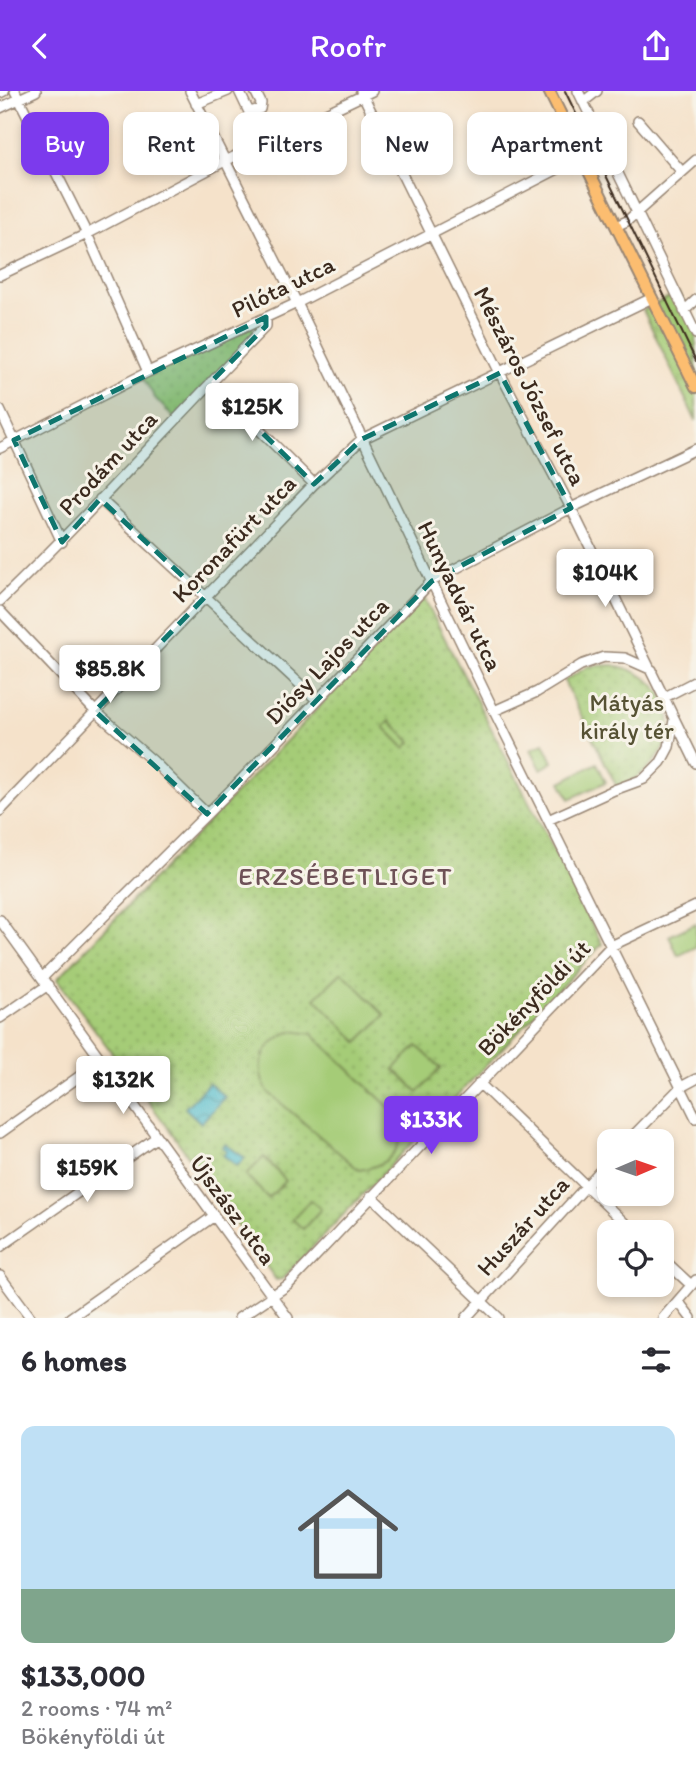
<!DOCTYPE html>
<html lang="en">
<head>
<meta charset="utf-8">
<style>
  body { margin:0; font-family:Itim,sans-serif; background:#f7f7f7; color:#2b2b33; height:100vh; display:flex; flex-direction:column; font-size:26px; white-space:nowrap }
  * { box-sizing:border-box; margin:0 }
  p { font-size:23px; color:#7c7c81 }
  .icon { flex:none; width:38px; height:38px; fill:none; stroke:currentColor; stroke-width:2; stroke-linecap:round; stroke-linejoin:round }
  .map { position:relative; height:1227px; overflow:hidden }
  .sheet { display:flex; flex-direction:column; background:#fff; flex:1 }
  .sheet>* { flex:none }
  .hud { position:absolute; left:21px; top:21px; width:654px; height:63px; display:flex; gap:14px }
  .needle { width:46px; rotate:88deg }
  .controls { position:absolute; left:597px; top:1038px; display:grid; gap:14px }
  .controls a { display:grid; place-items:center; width:77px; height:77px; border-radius:14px; background:#fff; box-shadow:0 4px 10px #0003; font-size:35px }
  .price { position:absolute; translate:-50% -60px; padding:0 16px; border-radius:7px; background:#fff; color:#222; font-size:23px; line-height:46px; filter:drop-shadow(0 2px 4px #0008) }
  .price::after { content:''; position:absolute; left:50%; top:42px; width:21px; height:16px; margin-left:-10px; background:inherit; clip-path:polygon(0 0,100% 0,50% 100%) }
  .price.current { background:#7c3aed; color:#fff }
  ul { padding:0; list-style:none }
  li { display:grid; align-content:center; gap:14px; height:371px; padding:0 21px }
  li span { display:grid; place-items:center; height:217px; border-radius:14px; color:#555 }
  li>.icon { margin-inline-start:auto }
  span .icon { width:126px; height:126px; fill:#fffc; stroke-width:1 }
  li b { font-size:30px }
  h2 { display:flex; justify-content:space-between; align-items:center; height:84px; padding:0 21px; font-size:30px }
  .pill { padding:0 24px; border-radius:14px; background:#fff; box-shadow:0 4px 10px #0003; font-size:24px; line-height:63px }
  .pill.current { background:#7c3aed; color:#fff }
  header { display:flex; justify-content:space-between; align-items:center; height:91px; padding:0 21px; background:#7c3aed; color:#fff; font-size:32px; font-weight:600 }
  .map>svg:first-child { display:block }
  .grass { fill:url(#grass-tufts); stroke:#707b4a; stroke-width:2 }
  .park { fill:url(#park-dots); stroke:#707b4a; stroke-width:2 }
  .garden { fill:#a5cc77; stroke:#707b4a; stroke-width:2 }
  .water { fill:url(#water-waves); stroke:#467476; stroke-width:2 }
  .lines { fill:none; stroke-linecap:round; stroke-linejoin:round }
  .minor-casing { stroke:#988674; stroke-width:12 }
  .major-casing { stroke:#988674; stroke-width:14 }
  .minor { stroke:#fff; stroke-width:9 }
  .major { stroke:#fcbd6f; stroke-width:10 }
  .tram { stroke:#3b2a1e; stroke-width:2 }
  .marked { fill:#0f766e; fill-opacity:0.2; stroke:#0f766e; stroke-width:5; stroke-dasharray:14 9; stroke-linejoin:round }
  .labels { text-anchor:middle; stroke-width:6; stroke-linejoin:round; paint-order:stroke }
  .street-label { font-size:24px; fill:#3b2a1e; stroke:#f7f3e8 }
  .park-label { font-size:24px; fill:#565234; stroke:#f7f3e8 }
  .neighbourhood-label { font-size:26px; letter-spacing:2px; fill:#6e5157; stroke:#f7f3e8 }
</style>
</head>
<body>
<header><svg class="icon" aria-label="back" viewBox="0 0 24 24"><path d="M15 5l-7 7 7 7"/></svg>Roofr<svg class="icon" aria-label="share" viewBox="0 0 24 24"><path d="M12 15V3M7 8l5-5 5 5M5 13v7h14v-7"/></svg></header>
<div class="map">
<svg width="696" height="1227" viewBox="0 0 696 1227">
  <defs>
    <pattern id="grass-tufts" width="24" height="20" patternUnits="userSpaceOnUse" patternTransform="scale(1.75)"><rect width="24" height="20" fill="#a5cc77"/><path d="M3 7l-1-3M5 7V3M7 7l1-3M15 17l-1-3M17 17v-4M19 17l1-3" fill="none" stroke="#8faf66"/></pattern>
    <pattern id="park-dots" width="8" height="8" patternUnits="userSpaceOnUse" patternTransform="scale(1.75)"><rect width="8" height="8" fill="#a5cc77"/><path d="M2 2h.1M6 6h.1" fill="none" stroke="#8faf66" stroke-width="1.8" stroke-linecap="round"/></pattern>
    <pattern id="water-waves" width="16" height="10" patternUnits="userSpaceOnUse" patternTransform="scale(1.75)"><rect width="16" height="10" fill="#52bdcd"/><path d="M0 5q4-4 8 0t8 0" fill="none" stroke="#459aa6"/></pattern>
  </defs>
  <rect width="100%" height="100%" fill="#f7f3e8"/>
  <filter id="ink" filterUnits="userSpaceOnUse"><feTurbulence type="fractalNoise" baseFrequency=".0143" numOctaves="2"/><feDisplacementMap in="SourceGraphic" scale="14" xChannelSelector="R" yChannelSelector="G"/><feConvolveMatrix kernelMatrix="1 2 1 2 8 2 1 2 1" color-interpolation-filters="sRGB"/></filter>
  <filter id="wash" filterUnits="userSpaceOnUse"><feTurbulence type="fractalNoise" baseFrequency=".00686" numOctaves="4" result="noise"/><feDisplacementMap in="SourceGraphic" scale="28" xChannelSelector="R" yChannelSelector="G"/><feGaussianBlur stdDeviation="1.57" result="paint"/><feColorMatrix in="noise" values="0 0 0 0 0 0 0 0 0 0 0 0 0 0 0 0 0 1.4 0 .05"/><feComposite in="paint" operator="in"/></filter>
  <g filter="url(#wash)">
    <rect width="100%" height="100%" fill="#f5e2ca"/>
    <path class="grass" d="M678,202L696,231V330L643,219Z"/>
    <path class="park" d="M251,235L256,243L175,328L155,307L142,285Z
      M424,507L602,853L282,1188L276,1189L169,1038L57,888Z
      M613,574C690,589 685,671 617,696L564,590L589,575Z"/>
    <path class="garden" d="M390,630L411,651L405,657L384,636Z
      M544,652L553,671L541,678L531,658Z
      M597,672L606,691L570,708L561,691Z
      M696,832V856L678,865L669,845Z
      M342,881L385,924L358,951L315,907Z
      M292,940L312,943L391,1018C412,1050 394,1074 359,1079L268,1001C252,975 264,951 292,940Z
      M417,955L441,977L418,1001L394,978Z
      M264,1066L286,1090L268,1107L246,1084Z
      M310,1109L321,1118L303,1138L292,1128Z"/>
    <path class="water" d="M209,992L225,1006L201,1032L185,1017Z
      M225,1053L245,1067L237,1075L223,1064L227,1060L222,1056Z"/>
  </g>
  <g filter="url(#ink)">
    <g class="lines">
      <defs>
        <path id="minor" d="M15,0L87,143L148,281
          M190,0L297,212L494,620L696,1027
          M239,0L249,21L260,18L261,12L255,0
          M361,0L500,282L571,417L696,672
          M578,0L696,243
          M0,2L4,0
          M583,11L597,0
          M196,13L228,0
          M0,17L36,0
          M638,30L682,81
          M616,135L627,130L696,69
          M0,184L87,143L223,71L372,0
          M684,220L696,209
          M211,291L314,393
          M0,319L62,451
          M0,357L148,281L297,212L581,66
          M100,408L317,609
          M0,510C92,422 176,326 266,235V226
          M0,520L95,620L153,670L207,723
          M665,606L696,590
          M494,620L537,601L581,574L604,566L625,567L652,579
          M0,720L314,393L362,348L652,207
          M548,729L614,699L644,688L661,671L669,656L674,629
          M0,829L288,1227
          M42,887L234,696L432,490L571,417L696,358
          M0,927L48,894
          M479,992L634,1141
          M0,1042L101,970
          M628,1050L681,996L696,988
          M371,1105L499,1227
          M0,1156L157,1046
          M662,1167L691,1194
          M0,1185L31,1227
          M678,1210L691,1227
          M70,1227L214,1125
          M239,1227L288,1194L611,855L696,815
          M466,1227L609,1070
          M663,1227L696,1189"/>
        <path id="major" d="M549,0L696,296"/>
      </defs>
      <use href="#minor" class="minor-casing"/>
      <use href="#major" class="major-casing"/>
      <use href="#minor" class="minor"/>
      <use href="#major" class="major"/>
      <path class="tram" d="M565,0L696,270"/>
    </g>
  </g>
  <path class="marked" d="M266,226V235L211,291L314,393L362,348L500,282L571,417L432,490L207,723L95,620L205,506L100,408L62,451L14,349Z"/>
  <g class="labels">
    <g class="street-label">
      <text transform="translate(283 196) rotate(-26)" y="8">Pilóta utca</text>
      <text transform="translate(530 295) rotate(63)" y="8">Mészáros József utca</text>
      <text transform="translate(108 372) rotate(-47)" y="8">Prodám utca</text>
      <text transform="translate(234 448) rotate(-46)" y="8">Koronafürt utca</text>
      <text transform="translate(460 505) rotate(64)" y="8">Hunyadvár utca</text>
      <text transform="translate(327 570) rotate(-46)" y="8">Diósy Lajos utca</text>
      <text transform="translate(534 907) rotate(-46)" y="8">Bökényföldi út</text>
      <text transform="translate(233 1119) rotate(54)" y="8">Újszász utca</text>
      <text transform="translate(523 1135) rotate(-48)" y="8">Huszár utca</text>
    </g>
    <g class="park-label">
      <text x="627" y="620">Mátyás<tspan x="627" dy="28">király tér</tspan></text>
    </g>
    <g class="neighbourhood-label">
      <text x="346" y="794">ERZSÉBETLIGET</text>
    </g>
  </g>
</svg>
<div class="controls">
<a><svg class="needle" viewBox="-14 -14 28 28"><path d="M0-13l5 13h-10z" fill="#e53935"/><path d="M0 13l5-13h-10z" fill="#7c7c81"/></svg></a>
<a><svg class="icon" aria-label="locate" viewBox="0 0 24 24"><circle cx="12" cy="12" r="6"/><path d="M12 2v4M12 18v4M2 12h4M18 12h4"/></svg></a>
</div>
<b class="price" style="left:252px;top:352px">$125K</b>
<b class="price" style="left:605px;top:518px">$104K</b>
<b class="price" style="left:110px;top:614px">$85.8K</b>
<b class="price" style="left:123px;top:1025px">$132K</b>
<b class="price current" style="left:431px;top:1065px">$133K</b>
<b class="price" style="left:87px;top:1113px">$159K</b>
<div class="hud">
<a class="pill current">Buy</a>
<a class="pill">Rent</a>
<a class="pill">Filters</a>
<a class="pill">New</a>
<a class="pill">Apartment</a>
</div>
</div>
<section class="sheet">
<h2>6 homes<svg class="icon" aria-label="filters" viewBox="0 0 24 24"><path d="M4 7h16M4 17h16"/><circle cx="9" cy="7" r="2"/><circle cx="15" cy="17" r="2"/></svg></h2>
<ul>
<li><span style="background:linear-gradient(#bfe0f5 75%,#7fa58c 0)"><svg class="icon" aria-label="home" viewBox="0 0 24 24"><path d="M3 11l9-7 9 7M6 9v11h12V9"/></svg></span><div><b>$133,000</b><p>2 rooms · 74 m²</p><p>Bökényföldi út</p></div></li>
</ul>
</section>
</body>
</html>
